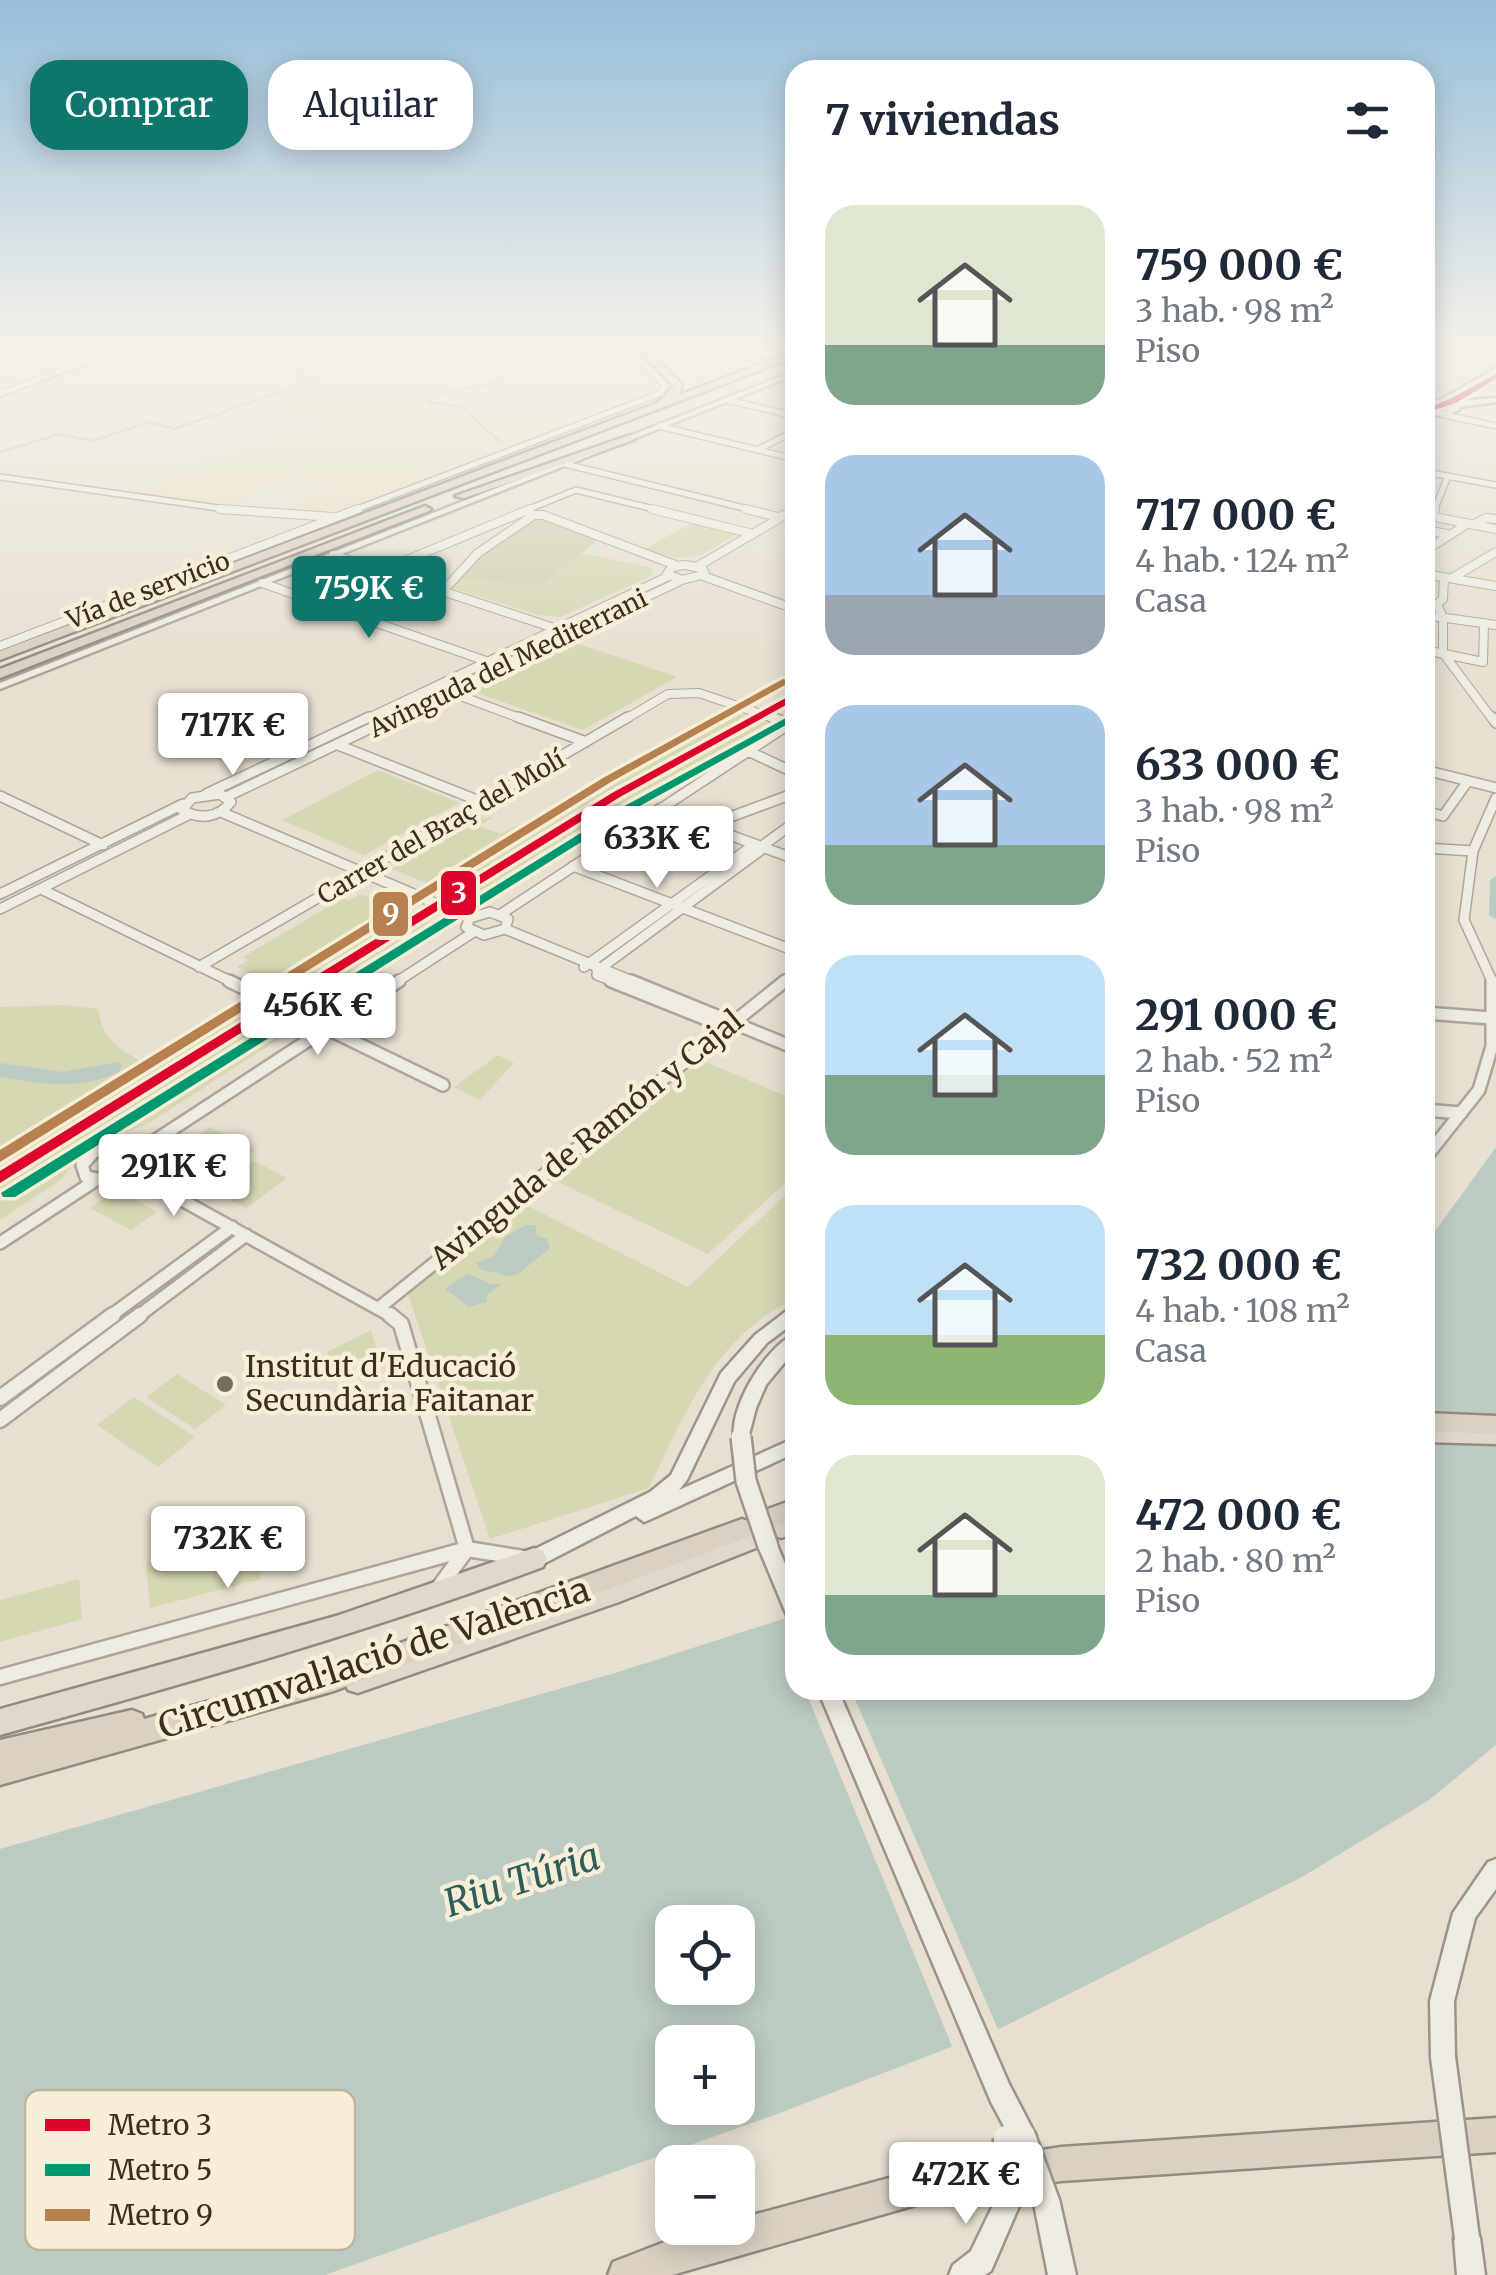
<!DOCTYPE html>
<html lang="es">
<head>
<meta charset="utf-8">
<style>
  body { margin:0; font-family:Merriweather,serif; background:#f2f2f3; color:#1f2937; height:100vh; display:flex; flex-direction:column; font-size:38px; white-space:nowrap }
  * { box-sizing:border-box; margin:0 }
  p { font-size:32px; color:#747a83 }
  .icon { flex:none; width:55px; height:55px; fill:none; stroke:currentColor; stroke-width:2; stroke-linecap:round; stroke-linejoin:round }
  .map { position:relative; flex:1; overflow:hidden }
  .details { position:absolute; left:785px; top:60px; width:650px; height:1640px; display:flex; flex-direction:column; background:#fff; border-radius:30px; box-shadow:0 5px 25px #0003 }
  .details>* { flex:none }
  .guide { position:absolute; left:30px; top:60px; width:605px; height:90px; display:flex; gap:20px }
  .fabs { position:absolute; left:655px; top:1905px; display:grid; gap:20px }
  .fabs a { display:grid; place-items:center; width:100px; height:100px; border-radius:20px; background:#fff; box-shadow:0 5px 25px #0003; font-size:50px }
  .price { position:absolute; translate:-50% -85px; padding:0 22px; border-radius:10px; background:#fff; color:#222; font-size:32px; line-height:65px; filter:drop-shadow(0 2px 5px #0008) }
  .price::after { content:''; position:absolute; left:50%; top:60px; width:30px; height:22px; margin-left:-15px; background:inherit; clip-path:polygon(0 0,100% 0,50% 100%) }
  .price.active { background:#0f766e; color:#fff }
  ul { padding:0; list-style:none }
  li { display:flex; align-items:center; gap:30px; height:250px; padding:0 40px }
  li span { display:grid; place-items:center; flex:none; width:280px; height:200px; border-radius:30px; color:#555 }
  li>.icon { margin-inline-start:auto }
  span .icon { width:120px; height:120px; fill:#fffc; stroke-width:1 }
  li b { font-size:42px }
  h2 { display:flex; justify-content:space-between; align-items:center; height:120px; padding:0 40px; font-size:42px }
  .pill { padding:0 35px; border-radius:30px; background:#fff; box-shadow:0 5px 25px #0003; font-size:35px; line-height:90px }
  .pill.active { background:#0f766e; color:#fff }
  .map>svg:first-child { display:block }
  .farmland { fill:#e6dfc2 }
  .green { fill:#d6d7b3 }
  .cemetery { fill:#d1d1b3 }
  .water { fill:#bcccc2; fill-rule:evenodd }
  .pier { fill:#e7e0d1 }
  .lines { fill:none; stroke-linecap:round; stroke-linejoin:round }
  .stream { stroke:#bcccc2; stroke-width:2.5 }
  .canal { fill:#bcccc2; fill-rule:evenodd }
  .tertiary-tunnel { stroke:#c5bcae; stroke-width:6; stroke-dasharray:6 4; stroke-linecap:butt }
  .minor-far4-casing { stroke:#ada599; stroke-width:8 }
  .minor-far3-casing { stroke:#ada599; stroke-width:10 }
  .minor-far2-casing { stroke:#ada599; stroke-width:12 }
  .minor-far1-casing { stroke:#ada599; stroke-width:16 }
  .minor-casing { stroke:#ada599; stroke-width:19 }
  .tertiary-casing { stroke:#ada599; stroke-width:5 }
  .secondary-casing { stroke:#9c958a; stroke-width:5 }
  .trunk-casing { stroke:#928b80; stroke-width:5 }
  .motorway-casing { stroke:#928b80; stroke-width:5 }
  .minor-far4 { stroke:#efebe3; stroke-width:5 }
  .minor-far3 { stroke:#efebe3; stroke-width:8 }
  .minor-far2 { stroke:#efebe3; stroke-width:9 }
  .minor-far1 { stroke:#efebe3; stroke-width:11 }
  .minor { stroke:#efebe3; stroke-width:14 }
  .tertiary { fill:#efebe3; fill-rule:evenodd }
  .secondary { fill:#efebe3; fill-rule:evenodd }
  .trunk { fill:#e0d9cb; fill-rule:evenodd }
  .motorway { fill:#dad1c2; fill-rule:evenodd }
  .secondary-bridge-far1-casing { stroke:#9c958a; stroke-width:24; stroke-linecap:butt }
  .secondary-bridge-casing { stroke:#9c958a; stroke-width:29; stroke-linecap:butt }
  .secondary-bridge-far1 { stroke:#efebe3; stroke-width:19 }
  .secondary-bridge { stroke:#efebe3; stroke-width:24 }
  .metro-1-casing { stroke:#f7eed8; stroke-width:7 }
  .metro-2-casing { stroke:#f7eed8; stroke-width:7 }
  .metro-3-casing { stroke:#f7eed8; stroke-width:7 }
  .metro-1 { fill:#dd052b; fill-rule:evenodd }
  .metro-2 { fill:#009870; fill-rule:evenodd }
  .metro-3 { fill:#b7814f; fill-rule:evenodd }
  .poi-dot { fill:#786c5e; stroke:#f7eed8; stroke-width:4 }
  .labels { text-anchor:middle; stroke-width:9; stroke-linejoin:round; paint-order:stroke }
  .far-street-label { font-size:25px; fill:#3d2e20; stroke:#f7eed8 }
  .street-label { font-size:30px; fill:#3d2e20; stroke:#f7eed8 }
  .poi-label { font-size:30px; fill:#3d2e20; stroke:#f7eed8; text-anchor:start }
  .near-street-label { font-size:35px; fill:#3d2e20; stroke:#f7eed8 }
  .near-water-label { font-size:38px; font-style:italic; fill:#2f5d5a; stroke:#f7eed8 }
  .key { fill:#f7eed8; stroke:#bfb4a1; stroke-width:2.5 }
  .key-label { font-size:28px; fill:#3d2e20 }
  .line-badge { stroke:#f7eed8; stroke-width:4 }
  .badge-label { font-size:28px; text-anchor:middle; font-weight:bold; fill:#fff }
</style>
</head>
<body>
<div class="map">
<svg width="1496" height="2275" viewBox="0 0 1496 2275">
  <rect width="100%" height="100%" fill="#e7e0d1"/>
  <path class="farmland" d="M0,346H125L0,393Z
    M315,381L335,388L409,395L434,401L601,416L342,515L286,512L331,483L289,476L229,508L133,493L208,460L331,420L253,403Z"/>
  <path class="green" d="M693,522L737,534C698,558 690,565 645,549Z
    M581,553L652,568L653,575L560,617L538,615L449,587L457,578L541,586Z
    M570,641L677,677L583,730L469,690Z
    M721,709L768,723L484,906L392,869L475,820L493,817L479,826L501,834L515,826L524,828Z
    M378,770L459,803L364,855L282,820Z
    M360,894L447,930L324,1009L237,967L248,960L243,957L343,898L349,901Z
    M239,1001L296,1028L146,1125L94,1144L81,1153L61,1180L0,1220V1007L61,1005L99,1009C100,1037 118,1048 140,1061Z
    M498,1055L514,1063L480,1100L454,1087Z
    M701,1060L795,1100V1174L708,1254L552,1179Z
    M210,1127L255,1150L206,1184L168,1164L169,1155Z
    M254,1161L287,1178L246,1208L213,1190Z
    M795,1186V1299C715,1336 685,1413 649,1488L490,1539L408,1294L520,1202L688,1287Z
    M117,1189L157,1212L131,1230L90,1208Z
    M371,1330L378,1354L331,1365L327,1352Z
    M177,1374L226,1405L195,1429L146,1397Z
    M134,1397L195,1437L158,1467L97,1425Z
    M255,1534L261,1579L150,1608L146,1562Z
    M79,1579L82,1619L0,1642V1600Z"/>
  <path class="cemetery" d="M534,517L598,540L541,586L457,578L482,552Z"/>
  <path class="water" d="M118,1062L122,1064L120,1071C80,1091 41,1084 0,1077V1063L63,1072Z
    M1496,1147V1745L1429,1800L1302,1877L1003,2027L777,2114L325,2275H0V1849L615,1673L795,1615V1690H1425V1245ZM672,1922H738V1988H672ZM672,2042H738V2108H672Z
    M525,1225H535L537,1236L547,1239L550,1248L518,1274L508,1276L480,1269L476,1263L494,1256L505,1237Z
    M468,1273L490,1284H502L487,1295L486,1302L469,1307L445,1289Z"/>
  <path class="pier" d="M805,1690H851L1000,2034L954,2051Z"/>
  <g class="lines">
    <path class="stream" d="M295,365L416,346
      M430,400C454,385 479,392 503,379
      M428,402L462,407L499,441
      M174,429L313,381L292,366
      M63,435L92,441L149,422L172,428
      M0,452L60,434"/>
    <path class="canal" d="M1496,876V919H1495L1489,915L1490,880Z"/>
    <path class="tertiary-tunnel" d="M760,361L795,368"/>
    <defs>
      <path id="minor-far4" d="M1425,357L1453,359
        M0,394L127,346
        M727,400L795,416
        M1441,414L1496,426
        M659,426L795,459
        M757,450L795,431
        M565,464L756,511
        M1425,472L1496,485
        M0,477L239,511
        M352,511L661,393L665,385L640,360L601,346
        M524,511L576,490L662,511
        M789,511L795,508
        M1434,511L1448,476"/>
      <path id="minor-far3" d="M220,509L333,517
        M652,509L753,534
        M746,509L778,517
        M1425,515L1496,529
        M782,516L794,509
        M1432,516L1435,509
        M1473,525L1486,518L1496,519
        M1425,530L1447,534
        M1425,551L1467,524
        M333,555L557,629
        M685,565L702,568L705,574L682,580L667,574L672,567Z
        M698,566L780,518
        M378,572L530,509
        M1425,574L1496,586
        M703,576L795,609
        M1444,578L1443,599L1437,604L1443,618V653L1493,720
        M1452,578L1496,552
        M262,583L489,662
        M1425,615L1496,625
        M371,622L442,592L478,553L534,515H543L678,566
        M0,646L358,509
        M1425,650L1483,662L1484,623
        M447,691L525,720
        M364,720L669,576
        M389,720L682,580
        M624,720L668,694L699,693L779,720"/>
      <path id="minor-far2" d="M518,717L586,742
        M771,717L795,725
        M1492,717L1496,723
        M338,745L482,802
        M748,751L795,773
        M1425,770L1496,788
        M206,794L369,717
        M220,794L231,802C218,818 200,820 182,810L192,798Z
        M0,796L103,845
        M226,797L394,717
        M659,809L795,859
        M1425,811L1443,816L1468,781
        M221,812L470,918
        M706,826L795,793
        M762,846L795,822
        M1425,848L1473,851
        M573,866L795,951
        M41,889L234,983
        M0,894L183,804
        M0,909L188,815
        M490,912L508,919L505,929L484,935L466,927L470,918Z
        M501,914L794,721
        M505,929L637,983
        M199,967L628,717
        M584,967L755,844
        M597,971L765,847
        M597,975L618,983
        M395,983L472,933
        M782,983L795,973
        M1493,983L1464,920L1473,851L1496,798"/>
      <path id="minor-far1" d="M229,981L443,1085
        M611,981L726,1027
        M631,981L795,1048
        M1425,1013L1491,1018
        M1425,1110L1461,1113
        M125,1143L146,1153L141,1169L115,1182L86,1177L82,1165L94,1152Z
        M142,1149L399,981
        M1425,1158L1479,1090L1492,1046V981
        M135,1174L393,1317
        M0,1243L93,1182
        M380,1307L785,981
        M109,1317L232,1227
        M137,1317L246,1235"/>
      <path id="minor" d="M390,1315L401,1324L467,1549
        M0,1398L113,1315
        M0,1420L140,1315
        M437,1590L467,1549
        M0,1677L467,1549L523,1558"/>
      <path id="tertiary" d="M697,346H706L763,361L760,363Z
        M795,371V375L0,689V683Z"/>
      <path id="secondary" d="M1496,368V373L1447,402L1496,398V402L1459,407V410L1448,415L1425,416V412L1446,411L1452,407L1425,403V399L1439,401Z
        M795,1307V1322L767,1343L734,1382L687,1480L679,1490L795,1438V1453L651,1519L644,1522L636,1516L541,1565L534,1567L527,1565L524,1559L527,1553L650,1492L671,1475L721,1373L755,1335L789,1309Z
        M795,1334V1350L766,1385L756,1408L747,1442L741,1444L735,1442C726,1411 766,1346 795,1334Z
        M768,1538L775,1540L795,1588V1620L788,1618L758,1546L761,1540Z
        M818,1690H838L1009,2084L1036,2136L1032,2145L1023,2149L1014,2145L991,2102Z
        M1496,1859V1889L1475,1918L1454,2001L1455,2057L1452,2066L1443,2069L1434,2066L1431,2057L1430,2001L1453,1913L1488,1862Z
        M1046,2186L1055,2190L1059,2199L1076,2275H1048L1033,2199L1037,2190Z
        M1006,2193L1015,2197L1019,2206L991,2271L985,2275H949L953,2265L971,2251L997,2197Z
        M1467,2225L1476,2229L1480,2238L1485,2275H1457L1454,2238L1458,2229Z"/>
      <path id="trunk" d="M1425,1424L1496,1426V1444L1425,1442Z
        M795,1513V1533L781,1538L772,1535L768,1528L772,1521Z
        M747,1531L756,1534L760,1541L756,1548L619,1602L358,1693L348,1690L344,1681L348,1672L602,1586Z
        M534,1548L543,1551L547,1559L543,1567C365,1633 183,1684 0,1735V1709L336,1616Z"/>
      <path id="motorway" d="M634,346H643L682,384L679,395L795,351V357L0,660V651L657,403L674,386Z
        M630,435L634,440L464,498L455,496Z
        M425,506L431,509L429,511L0,678V669Z
        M1425,1413L1496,1416V1434L1425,1431Z
        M795,1499V1520L777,1526L768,1523L764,1516L768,1509Z
        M742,1519L751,1522L755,1529L751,1536L334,1691L0,1785V1740L132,1710L142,1714L144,1719L334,1667Z
        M1496,2118V2152L1061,2181L926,2202L672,2275H608L613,2262L693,2231L706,2228H738V2219L926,2168L1061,2147Z"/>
    </defs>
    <use href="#minor-far4" class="minor-far4-casing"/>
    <use href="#minor-far3" class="minor-far3-casing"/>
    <use href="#minor-far2" class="minor-far2-casing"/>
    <use href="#minor-far1" class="minor-far1-casing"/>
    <use href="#minor" class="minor-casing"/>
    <use href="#tertiary" class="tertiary-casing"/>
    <use href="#secondary" class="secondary-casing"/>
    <use href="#trunk" class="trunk-casing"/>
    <use href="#motorway" class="motorway-casing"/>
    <use href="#minor-far4" class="minor-far4"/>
    <use href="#minor-far3" class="minor-far3"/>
    <use href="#minor-far2" class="minor-far2"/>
    <use href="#minor-far1" class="minor-far1"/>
    <use href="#minor" class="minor"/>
    <use href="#tertiary" class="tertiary"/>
    <use href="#secondary" class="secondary"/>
    <use href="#trunk" class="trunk"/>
    <use href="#motorway" class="motorway"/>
    <defs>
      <path id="secondary-bridge-far1" d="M741,1437L746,1481L768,1546"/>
      <path id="secondary-bridge" d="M1443,2057L1467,2238
        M1023,2136L1046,2199
        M1006,2138V2206"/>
    </defs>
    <use href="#secondary-bridge-far1" class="secondary-bridge-far1-casing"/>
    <use href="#secondary-bridge" class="secondary-bridge-casing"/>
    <use href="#secondary-bridge-far1" class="secondary-bridge-far1"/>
    <use href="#secondary-bridge" class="secondary-bridge"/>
    <defs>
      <path id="metro-1" d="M1496,374V379L1456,403L1425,413V409L1450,399Z
        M795,693V700L620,797L0,1183V1171L612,793Z"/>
      <path id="metro-2" d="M795,713V720L629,812L15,1197H3L1,1193L621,808Z"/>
      <path id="metro-3" d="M783,679L792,681L611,782L0,1162V1150L603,778Z"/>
    </defs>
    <use href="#metro-1" class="metro-1-casing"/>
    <use href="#metro-2" class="metro-2-casing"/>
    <use href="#metro-3" class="metro-3-casing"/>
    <use href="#metro-1" class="metro-1"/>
    <use href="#metro-2" class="metro-2"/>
    <use href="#metro-3" class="metro-3"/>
  </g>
  <linearGradient id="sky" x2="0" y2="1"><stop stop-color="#96bed9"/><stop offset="0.52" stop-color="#f4f1ea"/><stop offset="1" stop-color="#f4f1ea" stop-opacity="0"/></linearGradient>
  <rect width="1496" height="664" fill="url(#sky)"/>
  <circle class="poi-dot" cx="225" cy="1384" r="10"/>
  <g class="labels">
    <g class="far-street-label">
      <text transform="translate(148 590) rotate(-21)" y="9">Vía de servicio</text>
      <text transform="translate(508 663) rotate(-26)" y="9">Avinguda del Mediterrani</text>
      <text transform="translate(441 827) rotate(-30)" y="9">Carrer del Braç del Molí</text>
    </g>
    <g class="street-label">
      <text transform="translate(587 1140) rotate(-39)" y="10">Avinguda de Ramón y Cajal</text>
    </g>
    <g class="poi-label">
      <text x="245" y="1377">Institut d'Educació<tspan x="245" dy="34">Secundària Faitanar</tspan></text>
    </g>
    <g class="near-street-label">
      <text transform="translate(374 1658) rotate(-18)" y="12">Circumval·lació de València</text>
    </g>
    <g class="near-water-label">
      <text transform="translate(522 1880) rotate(-18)" y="13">Riu Túria</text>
    </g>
  </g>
  <rect x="25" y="2090" width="330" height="160" rx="15" class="key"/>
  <rect x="45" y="2119" width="45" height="12" fill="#dd052b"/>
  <rect x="45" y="2164" width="45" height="12" fill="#009870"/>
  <rect x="45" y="2209" width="45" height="12" fill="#b7814f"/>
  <g class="key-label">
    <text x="108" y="2135">Metro 3</text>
    <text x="108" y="2180">Metro 5</text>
    <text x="108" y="2225">Metro 9</text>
  </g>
  <g class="line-badge">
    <rect x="439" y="869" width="39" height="48" rx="10" fill="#dd052b"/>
    <rect x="371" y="890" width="39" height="48" rx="10" fill="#b7814f"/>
  </g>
  <g class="badge-label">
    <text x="459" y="903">3</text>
    <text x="391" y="924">9</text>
  </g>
</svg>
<div class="fabs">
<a><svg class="icon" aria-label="locate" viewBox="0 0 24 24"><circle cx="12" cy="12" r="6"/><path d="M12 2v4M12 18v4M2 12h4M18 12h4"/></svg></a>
<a>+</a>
<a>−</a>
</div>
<b class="price active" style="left:369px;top:641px">759K €</b>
<b class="price" style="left:233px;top:778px">717K €</b>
<b class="price" style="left:657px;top:891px">633K €</b>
<b class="price" style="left:318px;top:1058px">456K €</b>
<b class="price" style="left:174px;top:1219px">291K €</b>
<b class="price" style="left:228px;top:1591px">732K €</b>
<b class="price" style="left:966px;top:2227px">472K €</b>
<div class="guide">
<a class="pill active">Comprar</a>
<a class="pill">Alquilar</a>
</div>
<section class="details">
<h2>7 viviendas<svg class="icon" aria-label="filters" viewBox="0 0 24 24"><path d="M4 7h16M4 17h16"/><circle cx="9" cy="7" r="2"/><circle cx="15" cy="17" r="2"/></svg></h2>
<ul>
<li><span style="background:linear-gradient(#dfe7d0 70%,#7fa58c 0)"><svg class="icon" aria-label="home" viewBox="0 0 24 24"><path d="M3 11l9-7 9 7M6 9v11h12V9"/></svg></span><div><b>759 000 €</b><p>3 hab. · 98 m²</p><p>Piso</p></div></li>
<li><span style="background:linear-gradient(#a9c7e8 70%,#9aa5b1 0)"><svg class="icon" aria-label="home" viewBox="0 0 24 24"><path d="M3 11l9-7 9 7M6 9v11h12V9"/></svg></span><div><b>717 000 €</b><p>4 hab. · 124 m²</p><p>Casa</p></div></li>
<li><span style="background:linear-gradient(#a9c7e8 70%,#7fa58c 0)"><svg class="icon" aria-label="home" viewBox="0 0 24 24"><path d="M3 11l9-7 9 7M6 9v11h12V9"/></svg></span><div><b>633 000 €</b><p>3 hab. · 98 m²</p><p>Piso</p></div></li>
<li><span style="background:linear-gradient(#bfe0f5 60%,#7fa58c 0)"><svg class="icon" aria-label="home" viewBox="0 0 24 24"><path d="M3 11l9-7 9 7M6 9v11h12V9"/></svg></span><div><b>291 000 €</b><p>2 hab. · 52 m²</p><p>Piso</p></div></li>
<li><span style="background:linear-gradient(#bfe0f5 65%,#8fb573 0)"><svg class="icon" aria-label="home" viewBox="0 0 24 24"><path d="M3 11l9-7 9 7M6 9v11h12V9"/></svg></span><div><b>732 000 €</b><p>4 hab. · 108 m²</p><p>Casa</p></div></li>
<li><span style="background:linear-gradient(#dfe7d0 70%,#7fa58c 0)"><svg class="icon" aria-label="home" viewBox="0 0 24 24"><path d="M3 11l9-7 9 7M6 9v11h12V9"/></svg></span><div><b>472 000 €</b><p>2 hab. · 80 m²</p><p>Piso</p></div></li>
</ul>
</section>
</div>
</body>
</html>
